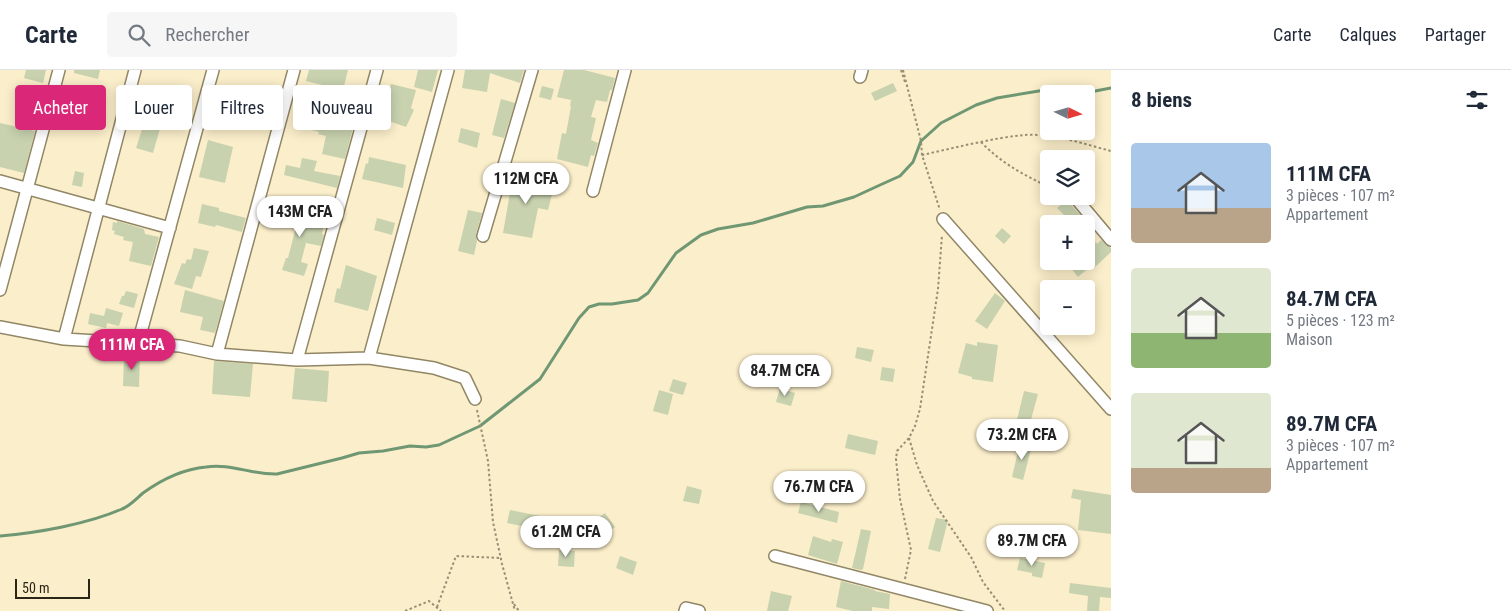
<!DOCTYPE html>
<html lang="fr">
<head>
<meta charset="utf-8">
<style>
  body { margin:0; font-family:"Roboto Condensed",sans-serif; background:#f6f6f7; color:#1f2937; height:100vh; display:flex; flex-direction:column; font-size:19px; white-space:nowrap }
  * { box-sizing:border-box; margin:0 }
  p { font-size:16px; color:#747a83 }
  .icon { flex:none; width:28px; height:28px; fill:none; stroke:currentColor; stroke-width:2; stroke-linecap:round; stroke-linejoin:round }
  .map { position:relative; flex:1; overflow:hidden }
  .side { display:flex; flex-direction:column; background:#fff; width:400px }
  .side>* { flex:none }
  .hud { position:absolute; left:15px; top:15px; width:475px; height:45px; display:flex; gap:10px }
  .needle { width:32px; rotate:95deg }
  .tools { position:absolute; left:1040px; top:15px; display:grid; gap:10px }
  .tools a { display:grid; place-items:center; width:55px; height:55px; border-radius:5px; background:#fff; box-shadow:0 2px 12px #0003; font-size:25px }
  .scale { position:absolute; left:15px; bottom:12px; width:75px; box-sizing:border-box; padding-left:5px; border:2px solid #292517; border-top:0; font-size:14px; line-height:18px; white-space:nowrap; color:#292517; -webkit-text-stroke:4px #fbeeca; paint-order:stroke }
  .price { position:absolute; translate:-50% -42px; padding:0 11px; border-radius:18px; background:#fff; color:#222; font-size:16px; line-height:32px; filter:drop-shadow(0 1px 2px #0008) }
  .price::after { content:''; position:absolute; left:50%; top:30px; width:15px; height:11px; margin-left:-8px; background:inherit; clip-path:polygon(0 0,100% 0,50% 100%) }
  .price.active { background:#db2777; color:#fff }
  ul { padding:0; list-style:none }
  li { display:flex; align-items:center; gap:15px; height:125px; padding:0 20px }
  li span { display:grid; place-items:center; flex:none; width:140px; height:100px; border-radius:5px; color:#555 }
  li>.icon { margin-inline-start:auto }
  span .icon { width:60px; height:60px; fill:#fffc; stroke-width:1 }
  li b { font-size:21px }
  h2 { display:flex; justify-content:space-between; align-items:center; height:60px; padding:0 20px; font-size:21px }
  .chip { padding:0 18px; border-radius:5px; background:#fff; box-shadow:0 2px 12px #0003; font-size:18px; line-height:45px }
  .chip.active { background:#db2777; color:#fff }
  header { display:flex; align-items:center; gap:30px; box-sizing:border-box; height:70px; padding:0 25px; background:#fff; border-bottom:1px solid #e0e1e3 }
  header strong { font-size:24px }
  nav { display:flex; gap:28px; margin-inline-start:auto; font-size:18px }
  .search { width:350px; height:45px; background:#f6f6f7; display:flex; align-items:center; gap:12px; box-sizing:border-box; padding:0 18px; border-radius:5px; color:#747a83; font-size:19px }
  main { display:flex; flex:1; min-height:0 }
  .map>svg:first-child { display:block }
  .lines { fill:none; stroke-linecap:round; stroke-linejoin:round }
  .stream { stroke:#6f9773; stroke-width:3 }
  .building { fill:#c8d2af }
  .street-casing { stroke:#918665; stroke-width:14 }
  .path { stroke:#978f75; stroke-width:2; stroke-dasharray:2.5 2.5; stroke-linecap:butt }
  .street { stroke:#fff; stroke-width:11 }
</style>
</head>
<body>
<header>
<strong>Carte</strong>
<div class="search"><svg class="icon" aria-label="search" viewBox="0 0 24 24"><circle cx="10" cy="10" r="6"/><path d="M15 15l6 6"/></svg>Rechercher</div>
<nav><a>Carte</a><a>Calques</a><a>Partager</a></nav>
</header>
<main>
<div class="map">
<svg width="1111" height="541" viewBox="0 0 1111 541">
  <rect width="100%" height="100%" fill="#fbeeca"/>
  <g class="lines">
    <path class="stream" d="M0,466C37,463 88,454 122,439C130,436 137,428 143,423C161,410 184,399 206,397C230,393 253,405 277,404L342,388L359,383L383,381L410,376L426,377L439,375L454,368L480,356L540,309L579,248L589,237L599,234H612L638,230L648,223L676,183L701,165L718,159L753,153L807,137L823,136L854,127L880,115L900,106L913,92L921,71L941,53L976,35L997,28L1051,19H1069L1090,22L1111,18"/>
  </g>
  <path class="building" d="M26,0H46L43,13L24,8Z
    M74,0H100L98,9L74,3Z
    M309,0H348L343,20L306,11Z
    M418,0H438L432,22L414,17Z
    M465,0H524L520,13L490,3L487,22L462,18Z
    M564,0H584L615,8L612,20H610L607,32L596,30L591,47L596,48L591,70L598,73L594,86L591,85L588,97L557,89L562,63L566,64L571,36H570L571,30L557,27Z
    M893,13L897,21L875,31L871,23Z
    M391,14L416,20L411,38L414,40L406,57L389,51V48L376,42L384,25L388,27Z
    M542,16L554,19L551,30L539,27Z
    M501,29L515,33L504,68L492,65Z
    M300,40L354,54L345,89L322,84L326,66L318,64L319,62L296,56Z
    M145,50L161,55L153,83L136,78Z
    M0,53L35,61L24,103L0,97Z
    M461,58L480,63L477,78L458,72Z
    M208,70L233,77L225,113L199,107Z
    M369,87L406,95L403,118L362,109L366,93L368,94Z
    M302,88L317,91L314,101L340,106L337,118L284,105L286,95L300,98Z
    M516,100L524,102V105L528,106L527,110L554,116L548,140L538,138L532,168L503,163L510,123Z
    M75,101L84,103L82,117L72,115Z
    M1067,130L1081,146L1073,154L1057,138Z
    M202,134L219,138V141L246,148L242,162L216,155L215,157L198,153Z
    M276,138L325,150L322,164L324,165L321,176L306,173L301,192L308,194L304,206L282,200L286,188H288L296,157L273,151Z
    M468,140L482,143L476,164L477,171L474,185L458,181Z
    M377,148L395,153L392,165L374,160Z
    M117,151L144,159L145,164L159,167L151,196L129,191L133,172L123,170L124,167L114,164L115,161L112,160L113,152L117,153Z
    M1002,158L1011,166L1004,174L995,166Z
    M1101,170L1111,178V182L1094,198L1092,195L1078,207L1070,197L1077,191H1086V180L1096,172L1097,174Z
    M194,178L209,181L201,207L196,206L192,219L174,214L182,193L185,194L187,189L191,190Z
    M346,195L377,206L368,241L334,232L337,218L340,219Z
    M185,220L224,231L215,263L200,260L203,247L180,242Z
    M126,221L138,224L134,238L119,234L122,226H124Z
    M995,223L1005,231L987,259L975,251Z
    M106,238L123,243L119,256L107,253L106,258L88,254L90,243L104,246Z
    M977,272L998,275L993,312L972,309V307L958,303L966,273L977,276Z
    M857,277L874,280L871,292L855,288Z
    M124,286H140L139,317L123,316Z
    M214,291L253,294L250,327L212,324Z
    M882,297L895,299L893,312L880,310Z
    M295,298L329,301L327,332L292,329Z
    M673,309L687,313L683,325L669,321Z
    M780,318L795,323L791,336L776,332Z
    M659,320L673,324L668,345L653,341Z
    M1024,321L1038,324L1029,357L1016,354Z
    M848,364L878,371L875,385L845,378Z
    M1020,373L1032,376L1023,410L1012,407Z
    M687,416L702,420L699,434L683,431Z
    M1073,419L1111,425V464L1078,460L1081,430L1071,428Z
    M801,432L839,442L837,453L798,443Z
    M510,440L545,447L542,460L507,453Z
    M605,443L615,457L600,468L590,454Z
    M936,448L948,450L940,482L928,479Z
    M861,459L871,461L863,499L861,500L852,498Z
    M813,466L831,472L832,469L843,472L837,494L808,485Z
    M559,480L575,481L574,497L558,496Z
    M620,486L637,492L633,505L616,498Z
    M1020,488L1045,493L1042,508L1032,506V503L1017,500Z
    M841,511L875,520V521L890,524L889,539L872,537V541H853L836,537Z
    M1070,513L1111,518V528L1100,527L1099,541H1087L1088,526L1069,523Z
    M771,521L792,526L788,541H767Z"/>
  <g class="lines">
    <defs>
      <path id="street" d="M860,7L862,0
        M0,111L170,158
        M593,121L625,0
        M1074,126L1111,170
        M943,149L1111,339
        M483,166L532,0
        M0,220L59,0
        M0,257L64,269L180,276L217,284L297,290L369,288L434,298L465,308L475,329
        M64,269L135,0
        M138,273L213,0
        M217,284L294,0
        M369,288L448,0
        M297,290L377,0
        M775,486L987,541
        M685,541L686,538L699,541"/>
    </defs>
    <use href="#street" class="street-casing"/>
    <path class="path" d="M901,0L905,12
      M903,0L921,71L922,85L940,140
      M981,72C1001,93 1024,105 1049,117
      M922,85C954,78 992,68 1024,65C1053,63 1084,74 1111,81
      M477,340L488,391L493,452L502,494L515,541
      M909,368L917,395L933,431L971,487L983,512L1005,541
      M905,509L911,480L900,429L896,389L897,381L909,368L915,356L920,339L938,219L942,165
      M514,534L519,541
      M437,537L456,486L501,488
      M405,541L429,531L441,541"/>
    <use href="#street" class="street"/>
  </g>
</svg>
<div class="tools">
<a><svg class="needle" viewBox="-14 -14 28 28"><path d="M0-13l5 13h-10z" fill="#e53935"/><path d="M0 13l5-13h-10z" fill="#747a83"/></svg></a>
<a><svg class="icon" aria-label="layers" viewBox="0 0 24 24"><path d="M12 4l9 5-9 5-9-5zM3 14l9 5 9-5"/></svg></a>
<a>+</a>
<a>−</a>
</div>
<div class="scale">50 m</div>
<b class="price" style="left:526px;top:135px">112M CFA</b>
<b class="price" style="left:300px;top:168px">143M CFA</b>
<b class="price active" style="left:132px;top:301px">111M CFA</b>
<b class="price" style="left:785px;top:327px">84.7M CFA</b>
<b class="price" style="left:1022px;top:391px">73.2M CFA</b>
<b class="price" style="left:819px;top:443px">76.7M CFA</b>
<b class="price" style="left:566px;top:488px">61.2M CFA</b>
<b class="price" style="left:1032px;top:497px">89.7M CFA</b>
<div class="hud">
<a class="chip active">Acheter</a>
<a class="chip">Louer</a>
<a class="chip">Filtres</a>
<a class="chip">Nouveau</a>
</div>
</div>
<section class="side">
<h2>8 biens<svg class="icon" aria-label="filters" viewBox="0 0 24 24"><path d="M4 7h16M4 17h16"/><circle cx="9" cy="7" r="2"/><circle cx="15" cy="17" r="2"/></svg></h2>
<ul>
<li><span style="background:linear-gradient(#a9c7e8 65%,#b9a48a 0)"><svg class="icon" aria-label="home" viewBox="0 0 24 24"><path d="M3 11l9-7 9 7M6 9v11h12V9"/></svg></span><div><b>111M CFA</b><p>3 pièces · 107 m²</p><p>Appartement</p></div></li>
<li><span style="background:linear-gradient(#dfe7d0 65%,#8fb573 0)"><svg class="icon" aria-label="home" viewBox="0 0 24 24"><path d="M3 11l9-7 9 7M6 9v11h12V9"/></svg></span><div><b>84.7M CFA</b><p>5 pièces · 123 m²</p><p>Maison</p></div></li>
<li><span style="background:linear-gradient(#dfe7d0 75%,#b9a48a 0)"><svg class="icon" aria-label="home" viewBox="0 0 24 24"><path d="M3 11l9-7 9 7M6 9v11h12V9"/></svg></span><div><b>89.7M CFA</b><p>3 pièces · 107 m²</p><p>Appartement</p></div></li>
</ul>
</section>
</main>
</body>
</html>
